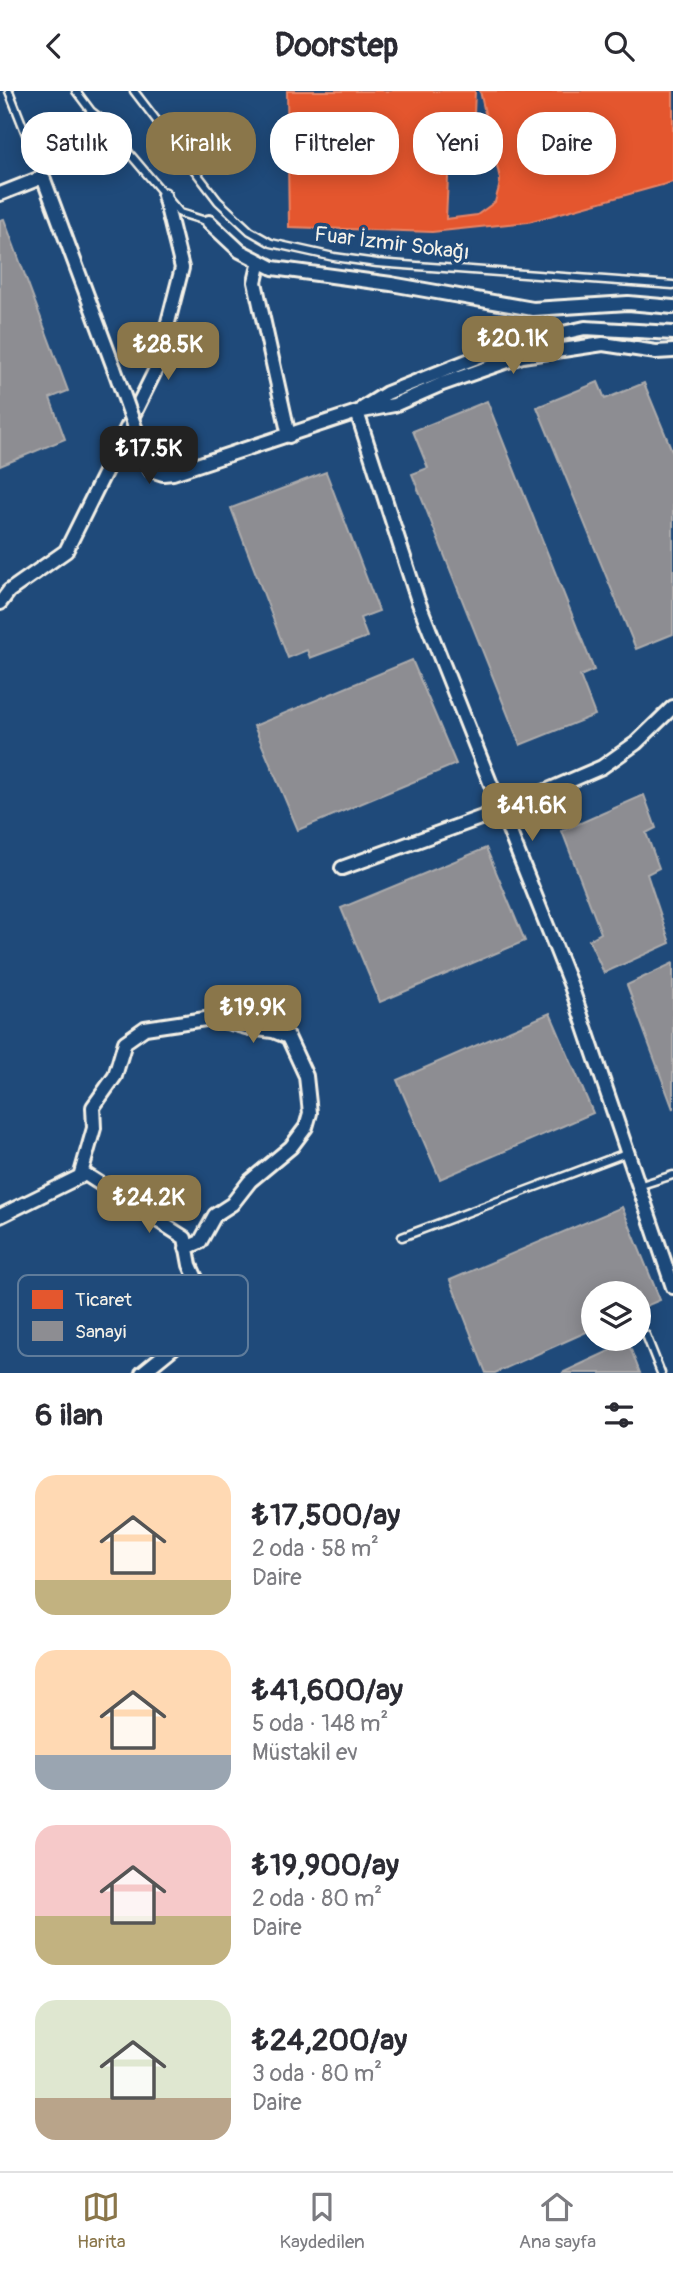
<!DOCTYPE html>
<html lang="tr">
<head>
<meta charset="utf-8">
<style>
  body { margin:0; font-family:Pangolin,sans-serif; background:#f7f7f7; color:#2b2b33; height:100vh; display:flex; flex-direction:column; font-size:26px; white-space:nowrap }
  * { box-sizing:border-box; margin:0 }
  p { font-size:23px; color:#7c7c81 }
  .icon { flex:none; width:38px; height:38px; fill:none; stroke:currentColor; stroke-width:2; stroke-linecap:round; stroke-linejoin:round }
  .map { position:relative; height:1282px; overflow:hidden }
  .panel { display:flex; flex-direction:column; background:#fff; flex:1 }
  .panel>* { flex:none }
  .top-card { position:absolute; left:21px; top:21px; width:632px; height:63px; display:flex; gap:14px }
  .buttons { position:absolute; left:581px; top:1190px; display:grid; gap:14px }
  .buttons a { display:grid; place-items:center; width:70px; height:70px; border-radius:50%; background:#fff; box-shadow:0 4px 18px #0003; font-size:35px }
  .price { position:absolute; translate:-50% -60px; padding:0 16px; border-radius:14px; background:#8a764a; color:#fff; font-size:23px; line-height:46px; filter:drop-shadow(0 2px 4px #0008) }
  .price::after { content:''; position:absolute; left:50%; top:42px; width:21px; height:16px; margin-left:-10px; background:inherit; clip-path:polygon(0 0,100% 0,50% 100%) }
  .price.on { background:#222; color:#fff }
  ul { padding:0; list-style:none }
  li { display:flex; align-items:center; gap:21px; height:175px; padding:0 35px }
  li span { display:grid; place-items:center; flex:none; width:196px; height:140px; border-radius:21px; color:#555 }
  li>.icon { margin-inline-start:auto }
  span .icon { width:84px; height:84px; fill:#fffc; stroke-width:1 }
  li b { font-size:30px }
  h2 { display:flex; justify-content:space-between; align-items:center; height:84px; padding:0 35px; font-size:30px }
  .pill { padding:0 24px; border-radius:28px; background:#fff; box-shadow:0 4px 18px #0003; font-size:24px; line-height:63px }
  .pill.on { background:#8a764a; color:#fff }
  header { display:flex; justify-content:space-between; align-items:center; height:91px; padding:0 35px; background:#fff; font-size:32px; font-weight:700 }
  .dock { display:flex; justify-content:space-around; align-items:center; height:98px; border-top:2px solid #e1e1e2; background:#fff; font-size:19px; color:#7c7c81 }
  .dock a { display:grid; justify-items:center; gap:4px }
  .dock .on { color:#8a764a }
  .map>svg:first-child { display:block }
  .shops { fill:#e4572e; stroke:#e98566; stroke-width:2 }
  .industry { fill:#8d8d92; stroke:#acabac; stroke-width:2 }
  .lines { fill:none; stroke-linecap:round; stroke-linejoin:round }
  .service-casing { stroke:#f4f1e8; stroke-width:11 }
  .minor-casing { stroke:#f4f1e8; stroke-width:18 }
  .service { stroke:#1f4a7a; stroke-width:6 }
  .minor { stroke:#1f4a7a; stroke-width:12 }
  .minor-bridge-casing { stroke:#f4f1e8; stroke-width:18; stroke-linecap:butt }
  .minor-bridge { stroke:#1f4a7a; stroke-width:12 }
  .labels { text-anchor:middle; stroke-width:7; stroke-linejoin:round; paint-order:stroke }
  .street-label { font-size:21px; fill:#f4f1e8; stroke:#1f4a7a }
  .key { fill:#1f4a7a; stroke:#5f7c9b; stroke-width:2 }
  .key-label { font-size:19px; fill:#f4f1e8 }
</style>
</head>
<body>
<header><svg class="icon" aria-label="back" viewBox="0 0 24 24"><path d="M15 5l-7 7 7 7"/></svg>Doorstep<svg class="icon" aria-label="search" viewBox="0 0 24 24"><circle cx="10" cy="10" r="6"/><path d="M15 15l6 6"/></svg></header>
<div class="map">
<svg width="673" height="1282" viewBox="0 0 673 1282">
  <rect width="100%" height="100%" fill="#1f4a7a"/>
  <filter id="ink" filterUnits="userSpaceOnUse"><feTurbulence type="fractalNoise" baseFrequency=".0143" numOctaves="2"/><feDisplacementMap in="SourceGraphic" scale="14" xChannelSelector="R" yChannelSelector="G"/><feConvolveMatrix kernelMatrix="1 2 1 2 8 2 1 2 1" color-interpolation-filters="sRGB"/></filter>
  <g filter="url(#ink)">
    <path class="shops" d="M287,0H475L473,47L450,46L446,128L477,124L495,111L499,96L500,88L480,0H673V91L528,131L432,141L289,136Z"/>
    <path class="industry" d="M4,128L68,300L50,307L65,348L0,375V129Z
      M598,291L605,308L644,292L673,362V543L636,558L537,316Z
      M487,310L594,579L580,585L595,624L520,654L412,383L428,377L413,340Z
      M326,381L379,520L360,527L367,546L310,567L307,559L288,567L231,417Z
      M412,569L456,673L298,739L254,635Z
      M644,704L656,737L646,742L659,777L647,783L670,852L604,882L589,849L601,842L562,740Z
      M486,757L525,850L380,911L341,817Z
      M673,872V1018L627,894Z
      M550,922L593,1022L440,1088L397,989Z
      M622,1116L660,1209L639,1218V1202H593V1238L495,1282H486L450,1189Z
      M628,1251L640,1282H562Z"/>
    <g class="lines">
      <defs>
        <path id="service" d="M9,0L43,86
          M76,0L91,20L114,38L130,63L180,122L209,131
          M134,0L218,110L250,140L271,152L334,166L377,172L673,194
          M638,1095L673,1084
          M402,1146L626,1062
          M646,1244L661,1282"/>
        <path id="minor" d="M0,103L43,86L114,277
          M209,131L240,160L273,177L391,193L533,218L628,212L673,216
          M260,170L255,191L289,345
          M363,317L387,302L505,255L585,237L673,242
          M357,321L418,510L571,895L673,1196
          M147,370L151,379L163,383L173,382L357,321L394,314L442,293L522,265L603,253L656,261L673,260
          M0,512L9,500L66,460L156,278L182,177L164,104
          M342,777L502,719L602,676L636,652L673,616
          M80,1086L94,1037L93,1016L115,985L125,951L145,937L212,927L250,937L273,940L288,946L306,985L310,1022L306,1036L291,1056L250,1090L232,1113L215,1124L200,1151L186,1157
          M0,1125L85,1083L185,1147L190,1174L199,1194L174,1256L142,1282"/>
      </defs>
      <use href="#service" class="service-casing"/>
      <use href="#minor" class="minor-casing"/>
      <use href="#service" class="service"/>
      <use href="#minor" class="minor"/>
      <defs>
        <path id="minor-bridge" d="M114,277L147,370"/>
      </defs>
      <use href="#minor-bridge" class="minor-bridge-casing"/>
      <use href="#minor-bridge" class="minor-bridge"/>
    </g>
  </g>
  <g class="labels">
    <g class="street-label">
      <text transform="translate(392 152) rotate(7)" y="7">Fuar İzmir Sokağı</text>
    </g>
  </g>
  <rect x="18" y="1184" width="230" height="81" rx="10" class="key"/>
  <rect x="32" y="1199" width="31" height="19" fill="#e4572e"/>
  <rect x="32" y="1230" width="31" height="20" fill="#8d8d92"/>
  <g class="key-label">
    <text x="75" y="1215">Ticaret</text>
    <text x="75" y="1247">Sanayi</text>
  </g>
</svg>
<div class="buttons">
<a><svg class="icon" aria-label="layers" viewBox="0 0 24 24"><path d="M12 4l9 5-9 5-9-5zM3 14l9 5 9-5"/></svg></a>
</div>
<b class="price" style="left:513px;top:285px">₺20.1K</b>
<b class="price" style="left:168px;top:291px">₺28.5K</b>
<b class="price on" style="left:149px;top:395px">₺17.5K</b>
<b class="price" style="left:532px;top:752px">₺41.6K</b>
<b class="price" style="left:253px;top:954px">₺19.9K</b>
<b class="price" style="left:149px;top:1144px">₺24.2K</b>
<div class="top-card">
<a class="pill">Satılık</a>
<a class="pill on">Kiralık</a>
<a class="pill">Filtreler</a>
<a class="pill">Yeni</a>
<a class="pill">Daire</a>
</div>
</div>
<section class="panel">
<h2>6 ilan<svg class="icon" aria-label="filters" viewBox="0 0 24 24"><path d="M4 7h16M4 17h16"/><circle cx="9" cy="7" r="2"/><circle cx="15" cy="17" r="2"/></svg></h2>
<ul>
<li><span style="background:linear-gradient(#ffd9b3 75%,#c2b280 0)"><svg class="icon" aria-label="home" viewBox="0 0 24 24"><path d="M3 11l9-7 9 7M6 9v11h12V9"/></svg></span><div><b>₺17,500/ay</b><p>2 oda · 58 m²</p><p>Daire</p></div></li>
<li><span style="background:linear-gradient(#ffd9b3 75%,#9aa5b1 0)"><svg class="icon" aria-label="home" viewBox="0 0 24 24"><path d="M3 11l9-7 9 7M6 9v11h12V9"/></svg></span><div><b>₺41,600/ay</b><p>5 oda · 148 m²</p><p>Müstakil ev</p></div></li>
<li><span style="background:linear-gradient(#f6c9c9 65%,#c2b280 0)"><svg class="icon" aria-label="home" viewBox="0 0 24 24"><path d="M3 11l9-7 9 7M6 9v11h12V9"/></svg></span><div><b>₺19,900/ay</b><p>2 oda · 80 m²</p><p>Daire</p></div></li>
<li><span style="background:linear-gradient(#dfe7d0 70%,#b9a48a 0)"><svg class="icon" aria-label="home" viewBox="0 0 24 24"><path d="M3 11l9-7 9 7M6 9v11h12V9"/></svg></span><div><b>₺24,200/ay</b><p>3 oda · 80 m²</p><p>Daire</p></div></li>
</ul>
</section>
<nav class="dock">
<a class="on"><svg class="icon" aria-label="map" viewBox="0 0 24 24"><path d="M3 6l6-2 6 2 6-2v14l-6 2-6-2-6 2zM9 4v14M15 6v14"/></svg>Harita</a>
<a><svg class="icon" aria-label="saved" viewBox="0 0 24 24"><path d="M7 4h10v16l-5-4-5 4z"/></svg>Kaydedilen</a>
<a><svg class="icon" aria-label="home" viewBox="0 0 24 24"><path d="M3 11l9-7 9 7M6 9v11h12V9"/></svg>Ana sayfa</a>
</nav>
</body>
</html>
